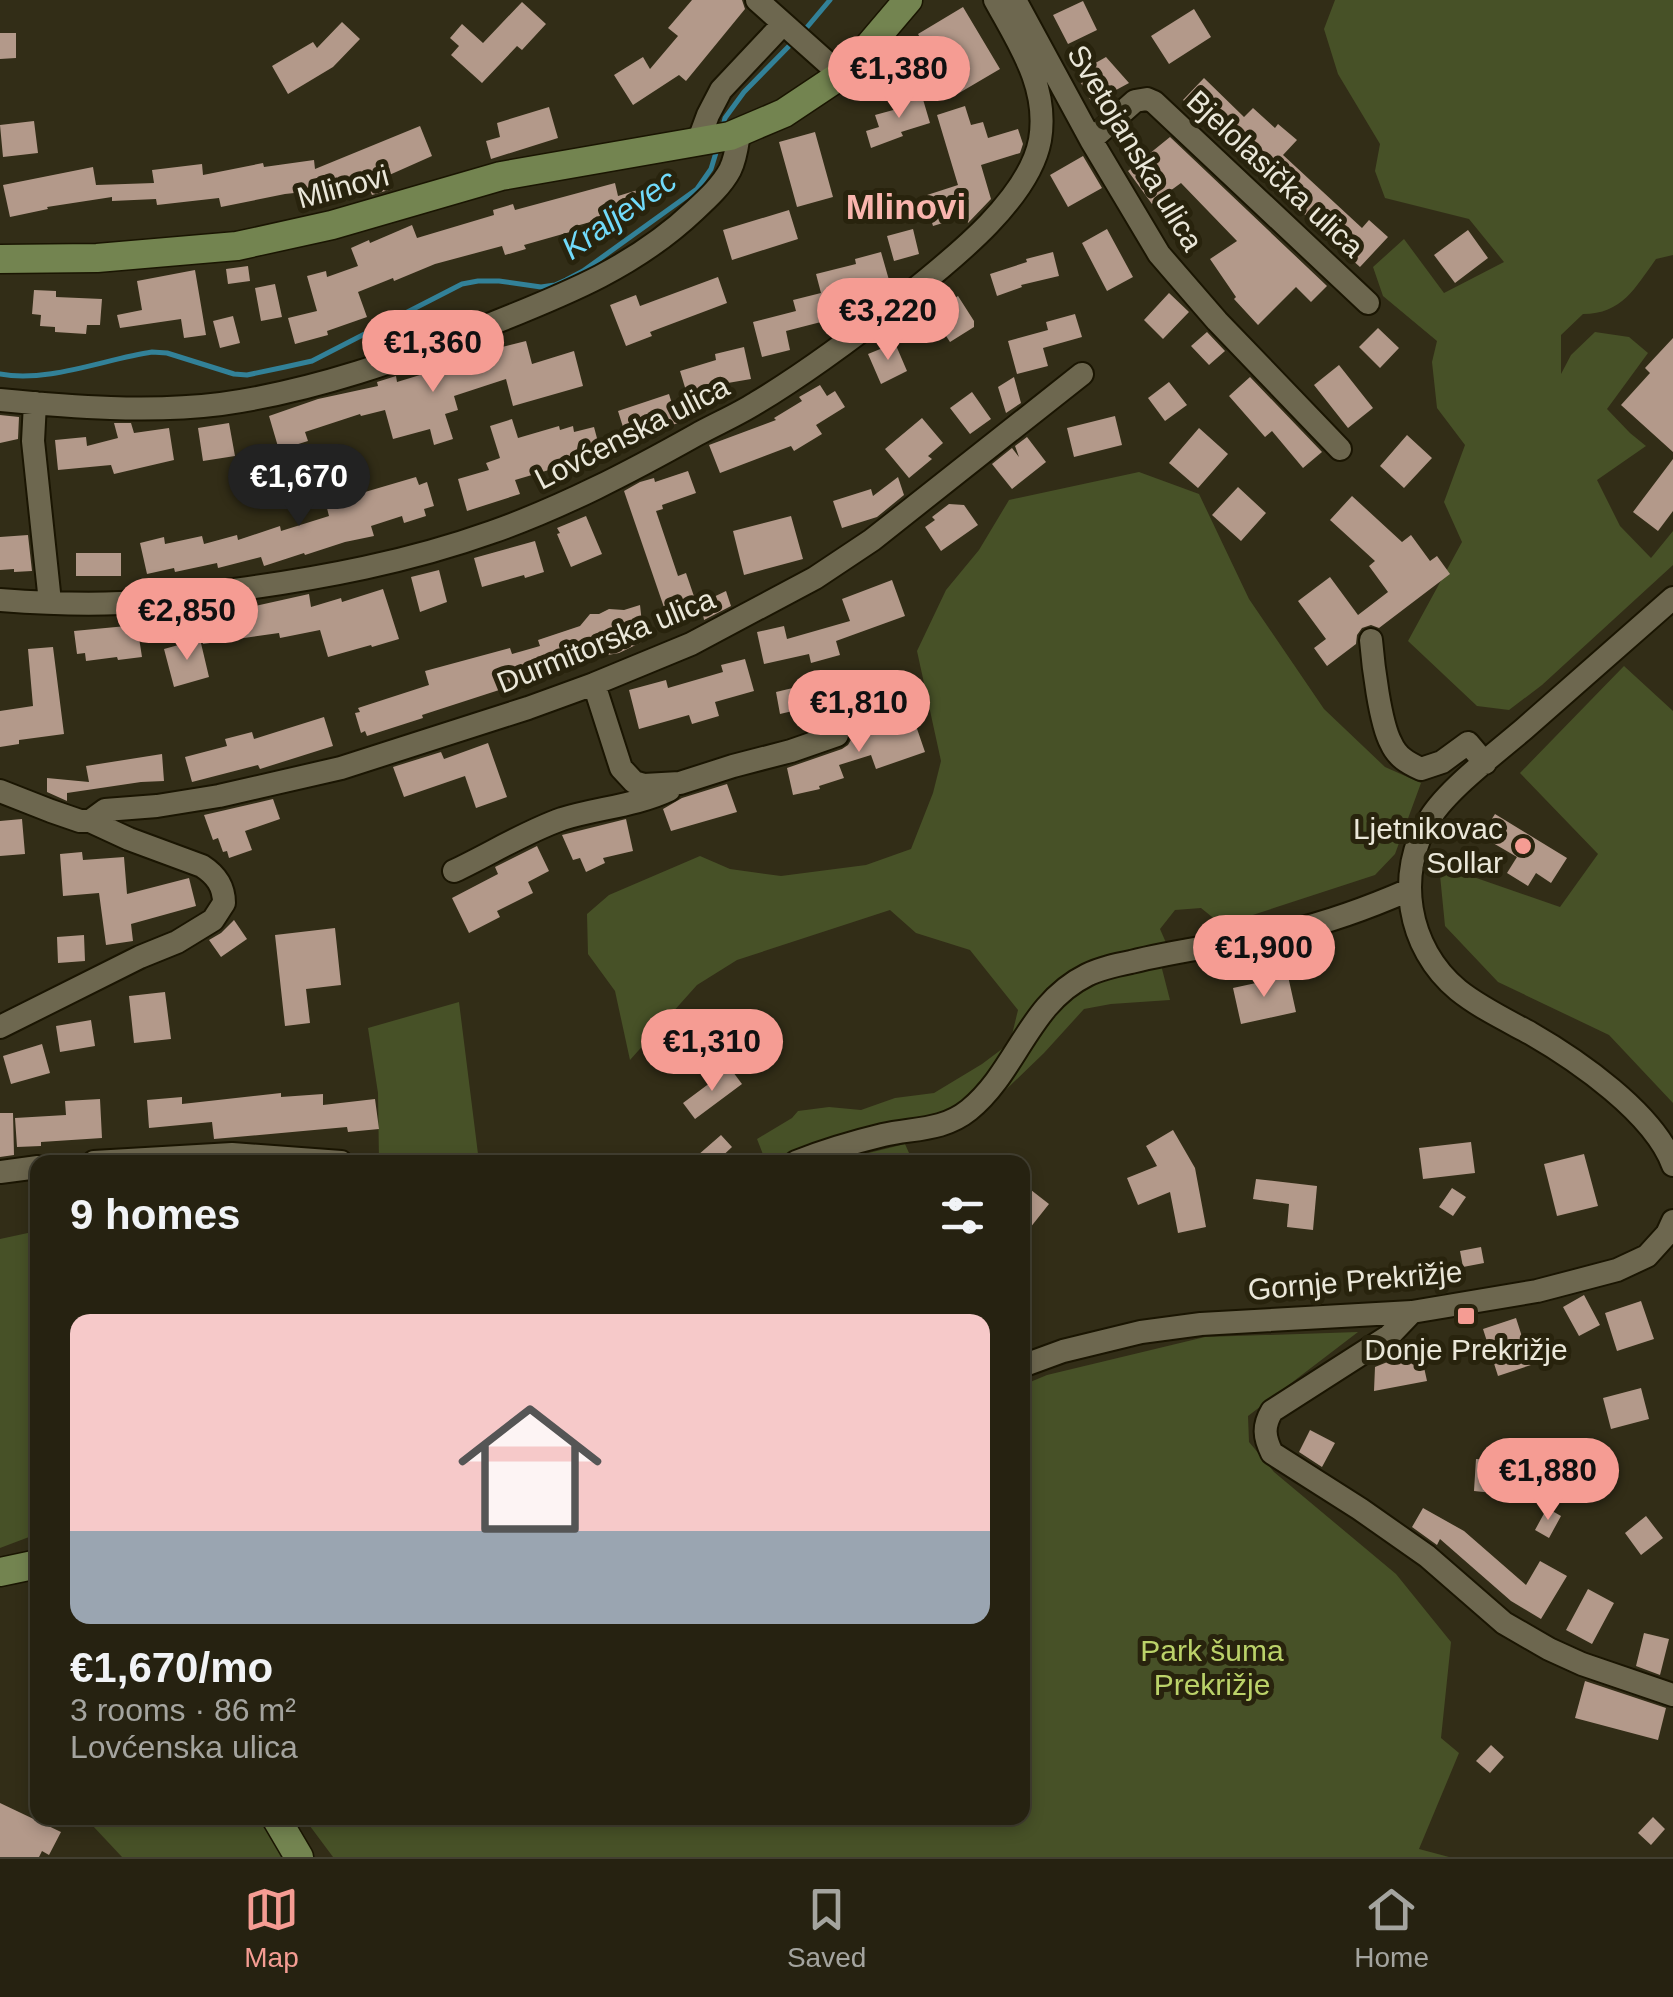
<!DOCTYPE html>
<html lang="en">
<head>
<meta charset="utf-8">
<style>
  body { margin:0; font-family:Arial,sans-serif; background:#2e2a1a; color:#f1f3f6; height:100vh; display:flex; flex-direction:column; font-size:38px; white-space:nowrap }
  * { box-sizing:border-box; margin:0 }
  p { font-size:32px; color:#a4a49f }
  .icon { flex:none; width:55px; height:55px; fill:none; stroke:currentColor; stroke-width:2; stroke-linecap:round; stroke-linejoin:round }
  .map { position:relative; flex:1; overflow:hidden }
  .drawer { position:absolute; left:30px; top:1155px; width:1000px; height:670px; display:flex; flex-direction:column; background:#262211; border-radius:20px; box-shadow:0 5px 15px #0003,0 0 0 2px #423f31 }
  .drawer>* { flex:none }
  .price { position:absolute; translate:-50% -85px; padding:0 22px; border-radius:35px; background:#f59c93; color:#111; font-size:32px; line-height:65px; filter:drop-shadow(0 2px 5px #0008) }
  .price::after { content:''; position:absolute; left:50%; top:60px; width:30px; height:22px; margin-left:-15px; background:inherit; clip-path:polygon(0 0,100% 0,50% 100%) }
  .price.active { background:#222; color:#fff }
  ul { padding:0; list-style:none }
  li { display:grid; align-content:center; gap:20px; height:530px; padding:0 40px }
  li span { display:grid; place-items:center; height:310px; border-radius:20px; color:#555 }
  li>.icon { margin-inline-start:auto }
  span .icon { width:180px; height:180px; fill:#fffc; stroke-width:1 }
  li b { font-size:42px }
  h2 { display:flex; justify-content:space-between; align-items:center; height:120px; padding:0 40px; font-size:42px }
  .tabs { display:flex; justify-content:space-around; align-items:center; height:140px; border-top:2px solid #423f31; background:#262211; font-size:28px; color:#a4a49f }
  .tabs a { display:grid; justify-items:center; gap:5px }
  .tabs .active { color:#f59c93 }
  .map>svg:first-child { display:block }
  .green { fill:#475127 }
  .lines { fill:none; stroke-linecap:round; stroke-linejoin:round }
  .stream { stroke:#328198; stroke-width:5 }
  .building { fill:#b3998a }
  .minor-casing { stroke:#1a1502; stroke-width:26 }
  .major-casing { stroke:#1a1502; stroke-width:31 }
  .minor { stroke:#6d674f; stroke-width:22 }
  .major { stroke:#738450; stroke-width:28 }
  .poi-dot { fill:#f59c93; stroke:#28230d; stroke-width:4 }
  .labels { text-anchor:middle; stroke-width:10; stroke-linejoin:round; paint-order:stroke }
  .street-label { font-size:30px; fill:#eae7d9; stroke:#28230d }
  .poi-label { font-size:30px; fill:#eae7d9; stroke:#28230d; text-anchor:end }
  .park-label { font-size:30px; fill:#bbd269; stroke:#28230d }
  .water-label { font-size:32px; font-style:italic; fill:#70dafa; stroke:#28230d }
  .quarter-label { font-size:35px; font-weight:bold; fill:#f9b5ae; stroke:#28230d }
</style>
</head>
<body>
<div class="map">
<svg width="1673" height="1857" viewBox="0 0 1673 1857">
  <rect width="100%" height="100%" fill="#322d17"/>
  <path class="green" d="M1335,0H1673V255L1656,259C1635,288 1622,314 1583,314L1561,335V374L1571,355L1595,332L1629,337L1648,353L1607,409L1630,433L1646,446L1597,480L1620,526L1651,558L1673,531V565L1542,685L1509,710L1477,706L1408,641L1462,542L1444,502L1465,445L1437,408L1432,362L1437,341L1383,296L1373,267L1404,239L1444,293L1504,262L1469,219L1385,198L1375,171L1380,144L1338,74L1324,29Z
    M1139,472L1199,494L1249,599L1324,709L1385,767L1421,783L1395,854L1375,875L1222,925L1201,908L1175,910L1160,929L1167,945L1161,965L1170,1000L1111,1004L1084,1009L1044,1053L994,1101L798,1156L784,1162H766L757,1139L792,1118L798,1111L829,1107L861,1110L895,1098L934,1093L982,1064L1010,1043L1018,1010L970,950L916,933L890,910L737,960L697,985L630,1060L615,991L588,954L587,914L609,895L700,856L730,869L781,876L866,865L911,849L933,793L941,761L917,651L946,590L979,550L1009,500Z
    M1624,666L1673,711V1103L1609,1035L1498,982L1445,926L1439,865L1560,907L1598,854L1520,773Z
    M459,1002L479,1162H379L378,1093L368,1028Z
    M905,1144L913,1162H832Z
    M37,1231V1534L0,1548V1239Z
    M1358,1332L1248,1416L1249,1442L1274,1472L1396,1574L1451,1642L1441,1738L1459,1753L1419,1849L1449,1857H333L304,1818H1022L1023,1385L1047,1375L1205,1337Z
    M94,1818H259L286,1857H122L92,1825Z"/>
  <g class="lines">
    <path class="stream" d="M803,32L830,0
      M723,126L725,118L744,92L792,43
      M0,374C48,383 105,359 152,352L167,353L234,374L247,375L285,367L312,361L462,284L478,281H499L541,287L555,285L566,280L583,271L697,189L711,169L718,146"/>
  </g>
  <path class="building" d="M692,0H742L745,9L686,81L679,75L633,105L614,75L643,57L650,69L678,36L668,28Z
    M1083,1L1097,30L1068,44L1053,15Z
    M522,2L546,24L522,50L517,46L482,83L451,55L459,46L450,38L462,24L483,43Z
    M963,7L1000,69L954,96L918,34Z
    M1194,9L1211,37L1169,64L1151,36Z
    M342,22L360,39L333,67L288,94L272,66L313,42L317,48Z
    M0,33H16V58L0,59Z
    M1106,57L1129,83L1092,103L1076,74Z
    M1204,78L1244,117L1253,108L1275,128L1278,124L1297,140L1283,155L1362,228L1369,220L1388,237L1360,267L1341,250L1343,248L1273,187L1183,100Z
    M922,96L930,123L901,132L903,136L871,148L866,131L879,127L875,115L897,109L895,104Z
    M965,106L971,125L983,122L988,138L1018,129L1023,144L1020,153L981,165L991,199L968,223L966,216L933,226L924,196L958,185L937,115Z
    M549,107L558,138L491,159L486,141L500,137L497,123Z
    M34,121L38,153L3,157L0,125Z
    M420,126L432,156L387,176L392,189L372,195L367,184L343,193L341,188L285,194L221,207L219,198L157,205L156,199L112,201V197L47,207L48,209L10,217L3,185L93,167L96,185L154,183L152,170L202,164L203,175L263,163L264,167L314,160L315,169Z
    M815,132L833,197L797,207L779,142Z
    M1170,137L1327,286L1311,302L1296,287L1258,325L1234,299L1236,297L1210,259L1237,241L1181,183L1152,204L1128,171Z
    M1083,156L1102,188L1068,207L1050,175Z
    M615,183L618,196L641,189L647,210L632,215L630,211L576,226L577,230L524,245L526,249L505,255L502,246L435,264L394,281L393,278L358,292L367,317L327,331L328,335L295,344L288,318L317,311L307,276L326,271L327,277L358,266L351,248L369,240L370,243L412,225L417,238L494,215L493,210L513,204L515,210Z
    M789,210L798,239L732,260L723,230Z
    M913,229L919,254L894,261L887,236Z
    M1107,229L1133,277L1107,291L1082,243Z
    M1468,230L1488,258L1455,283L1434,255Z
    M881,252L889,280L844,292L848,306L819,314L821,322L786,331L790,350L762,357L753,322L796,311L793,300L821,293L816,274L856,264L855,259Z
    M1053,252L1059,276L1021,285L1022,287L997,296L990,274L1027,262L1026,259Z
    M248,266L250,281L228,284L226,269Z
    M195,270L206,335L184,338L181,319L120,328L117,315L142,310L137,281Z
    M718,277L727,303L650,332L652,336L626,346L610,305L636,295L640,306Z
    M275,284L282,317L261,321L255,288Z
    M34,290L56,291V297L102,299L100,325H87L86,334L55,332V327L40,326L41,315L32,314Z
    M1169,293L1189,312L1163,339L1144,320Z
    M958,296L974,321V327L950,342L931,313Z
    M1075,314L1082,337L1043,348L1048,366L1017,374L1008,341L1048,330L1046,322Z
    M233,316L240,343L220,348L213,321Z
    M1378,328L1399,348L1380,368L1359,347Z
    M1207,332L1225,351L1209,365L1191,346Z
    M1673,338V452L1621,405L1650,373L1645,368Z
    M526,341L532,364L574,351L583,386L513,406L506,379L454,396L458,410L445,414L453,439L434,445L430,429L393,439L385,410L361,416L360,414L305,432L308,441L279,450L269,416L318,399L378,386L377,382L396,376L397,382L499,351L498,348Z
    M895,343L907,371L881,384L868,354Z
    M744,347L751,379L722,384L687,394L680,371L716,360L715,354Z
    M1339,365L1373,408L1348,428L1314,385Z
    M1014,377L1021,403L1006,413L998,387Z
    M1250,377L1322,452L1303,468L1272,431L1265,437L1229,396Z
    M1169,382L1187,405L1165,421L1148,398Z
    M820,385L827,396L835,391L845,407L816,425L822,434L794,451L791,446L720,473L709,445L776,420L774,418L802,401L799,397Z
    M972,392L991,419L970,434L950,408Z
    M669,394L678,423L627,440L618,411Z
    M0,415L19,417L18,439L0,443Z
    M1115,416L1122,445L1074,457L1067,428Z
    M922,418L943,443L928,456L932,459L909,478L885,449Z
    M512,419L518,438L559,426L560,430L573,426L574,432L594,427L598,442L589,444L593,457L515,480L520,494L467,511L458,479L489,470L486,463L500,458L490,426Z
    M114,423H131L134,433L169,428L174,460L114,474L111,465L58,470L55,440L86,437L87,446L118,438Z
    M229,423L235,456L203,461L198,428Z
    M1199,428L1228,454L1198,488L1169,463Z
    M1407,435L1432,458L1404,488L1380,466Z
    M1027,437L1046,462L1012,489L992,464L1012,448L1019,457L1015,446Z
    M1673,459V511L1658,531L1633,512Z
    M341,471L348,497L416,477L419,485L427,482L434,506L424,509L426,516L404,523L402,516L371,526L374,536L345,542L305,555L304,553L264,566L261,557L218,568L217,563L175,572L174,568L147,574L140,543L164,537L165,544L202,536L204,544L237,535L238,540L280,526L281,531L329,516L319,477Z
    M688,471L696,493L662,505L663,509L656,511L678,576L686,573L698,608L668,619L624,491L640,482L654,478L655,482Z
    M898,477L904,495L877,517L842,528L833,501L871,489L873,496Z
    M1238,487L1266,513L1241,541L1212,515Z
    M1352,496L1402,542L1411,535L1430,561L1437,556L1450,574L1379,628L1371,625L1362,628L1357,635L1356,644L1327,666L1314,648L1326,639L1298,601L1330,577L1358,615L1388,592L1369,566L1375,561L1330,520Z
    M949,504L964,505L978,525L941,551L925,527L935,520L932,517Z
    M586,516L602,554L571,567L557,534L560,533L557,528Z
    M791,516L803,559L744,575L733,531Z
    M28,535L32,571L14,572V569L0,570V537Z
    M535,541L544,572L525,578L524,575L482,587L474,558Z
    M76,553H121V576H76Z
    M439,570L447,602L420,612L411,577Z
    M892,580L905,616L836,641L840,655L811,663L809,654L764,664L757,632L784,626L787,639L850,621L842,599Z
    M383,589L399,639L372,647L371,645L328,657L320,630L280,638L279,633L203,644L198,613L232,608V611L309,594L311,607L341,598L342,602Z
    M726,591L731,606L704,620L701,603Z
    M640,605L644,641L619,653L574,661L576,665L422,715L423,718L367,736L365,731L361,733L355,713L360,712L358,708L429,685L425,671L510,648L512,654L540,646L538,640L580,626L590,614H599L609,609L624,610Z
    M137,625L142,657L118,660L117,657L86,661L85,653L77,654L74,631Z
    M200,639L209,677L174,687L164,649Z
    M53,647L64,734L19,740V744L0,747V711L33,706L28,649Z
    M745,659L754,691L715,702L719,716L692,724L689,715L639,729L629,690L666,680L668,688L723,672L721,665Z
    M797,687L801,709L780,714L776,692Z
    M324,717L333,746L260,769L258,765L192,782L185,757L227,746L225,739L252,732L254,739Z
    M913,717L925,752L876,769L871,755L839,765L844,778L819,786L820,789L793,795L787,768L842,749L848,745L852,738Z
    M488,743L507,797L476,808L465,776L404,797L393,767L441,752L444,759Z
    M162,754L164,781L141,782L67,793V801L47,792V778L89,782L86,766Z
    M727,784L737,812L671,831L663,809L682,798Z
    M273,799L280,819L245,831L252,850L229,858L227,851L223,852L218,838L213,840L204,815Z
    M1495,814L1567,858L1551,883L1536,873L1528,886L1507,873L1517,857L1481,836Z
    M22,819L25,854L0,856V821Z
    M626,819L633,851L603,858L605,863L586,872L580,858L573,860L562,835Z
    M537,846L549,871L528,882L533,893L497,911L500,917L469,933L452,898L498,874L495,867Z
    M82,852L83,860L124,857L127,894L189,878L196,906L131,924L133,941L106,945L99,893L63,896L60,854Z
    M234,920L247,939L221,957L209,940L221,933Z
    M335,928L341,985L306,989L310,1023L285,1026L275,935Z
    M84,935L85,961L58,963L57,937Z
    M1288,976L1296,1012L1241,1024L1233,988Z
    M165,992L171,1039L134,1043L129,996Z
    M91,1020L95,1046L60,1052L56,1026Z
    M42,1044L50,1073L11,1084L3,1056Z
    M730,1068L742,1084L695,1119L683,1103Z
    M281,1093V1097L323,1094V1105L375,1099L379,1129L348,1132L347,1127L214,1139L212,1122L149,1128L147,1100L182,1097V1104Z
    M100,1099L102,1138L41,1142V1146L17,1147L15,1118L66,1115L65,1101Z
    M0,1113H13L14,1155L0,1157Z
    M1173,1130L1195,1168L1206,1227L1178,1233L1170,1192L1138,1205L1127,1178L1157,1166L1146,1146Z
    M721,1135L732,1147L716,1162H690Z
    M1471,1142L1475,1173L1423,1179L1419,1148Z
    M1584,1154L1598,1206L1557,1216L1544,1164Z
    M1256,1179L1317,1186L1313,1230L1287,1227L1289,1204L1253,1199Z
    M1022,1183L1049,1204L1022,1238Z
    M1452,1188L1466,1197L1453,1216L1439,1207Z
    M1481,1247L1484,1263L1463,1267L1460,1251Z
    M1584,1295L1600,1325L1579,1336L1563,1307Z
    M1641,1301L1654,1339L1617,1351L1605,1313Z
    M1516,1318L1531,1365L1498,1376L1483,1329Z
    M1420,1349L1427,1381L1374,1391L1375,1367Z
    M1641,1388L1649,1419L1611,1429L1603,1398Z
    M1310,1430L1335,1443L1322,1467L1299,1452Z
    M1476,1459L1506,1461L1503,1494L1474,1491Z
    M1423,1508L1464,1531L1526,1585L1540,1561L1567,1576L1541,1619L1511,1601L1440,1539L1437,1545L1412,1527Z
    M1547,1508L1561,1516L1549,1538L1535,1530Z
    M1646,1516L1663,1538L1641,1555L1625,1533Z
    M1588,1589L1614,1603L1592,1644L1566,1630Z
    M1644,1633L1669,1639L1660,1675L1636,1666Z
    M1585,1681L1666,1708L1658,1740L1575,1718Z
    M1491,1745L1504,1757L1490,1773L1476,1761Z
    M0,1803L61,1832L49,1855L42,1851L39,1857H0Z
    M1653,1817L1665,1829L1651,1845L1638,1833Z"/>
  <g class="lines">
    <defs>
      <path id="minor" d="M757,0L841,75
        M1015,0L1091,140L1159,254L1217,321L1340,449
        M1091,140L1135,101L1147,99L1154,102L1368,303
        M698,142L708,115L721,90L783,24
        M0,400C72,407 149,413 221,404C314,391 404,359 491,324C566,294 635,267 695,210C708,198 722,185 730,170C736,158 737,146 739,133
        M35,403L33,441L50,602
        M1673,598C1623,642 1574,685 1524,729C1497,752 1448,789 1430,818C1395,873 1407,948 1458,990C1479,1007 1506,1020 1530,1033C1577,1060 1654,1113 1673,1165
        M0,600C40,603 81,605 121,603C159,601 196,595 234,590C322,578 408,562 492,532C563,507 630,472 696,435C716,424 737,415 756,403C808,372 857,335 904,298C950,261 1029,200 1040,140C1049,87 1019,44 995,0
        M1371,640C1373,664 1380,723 1391,743C1397,757 1408,763 1421,769L1442,762L1468,743L1485,763
        M594,684L621,768L634,782L644,785L680,783L733,766L791,751L837,735
        M0,791L51,811L80,821H90L129,839L202,866C216,875 224,886 224,903L213,920L177,942L140,957L0,1027
        M90,821L105,810L157,806L219,796L341,768L528,708L594,684L691,644L815,578L872,540L1082,374
        M454,871C490,854 525,832 562,819C597,808 635,806 669,790
        M94,1162L232,1154L341,1162
        M796,1162C824,1151 854,1142 883,1135C914,1128 943,1131 969,1110C1017,1071 1028,1004 1087,975C1101,968 1116,965 1131,962C1182,949 1235,944 1287,932C1329,922 1370,907 1409,890
        M0,1172L38,1167
        M1412,1312L1389,1336L1272,1411C1263,1426 1264,1437 1272,1453L1360,1509L1427,1556L1504,1623L1549,1649L1582,1664L1673,1695
        M1022,1366L1063,1351L1141,1332L1201,1324L1412,1312L1537,1291L1617,1270L1647,1256L1667,1234L1673,1221"/>
      <path id="major" d="M0,259L97,258L237,246L332,225L501,176L730,136L784,113L841,75L857,60L908,0
        M0,1572L38,1564
        M276,1818L299,1857"/>
    </defs>
    <use href="#minor" class="minor-casing"/>
    <use href="#major" class="major-casing"/>
    <use href="#minor" class="minor"/>
    <use href="#major" class="major"/>
  </g>
  <g class="poi-dot">
    <circle cx="1523" cy="846" r="10"/>
    <rect x="1456" y="1306" width="20" height="20" rx="5"/>
  </g>
  <g class="labels">
    <g class="street-label">
      <text transform="translate(1135 148) rotate(59)" y="10">Svetojanska ulica</text>
      <text transform="translate(1275 174) rotate(43)" y="10">Bjelolasička ulica</text>
      <text transform="translate(343 187) rotate(-15)" y="10">Mlinovi</text>
      <text transform="translate(632 433) rotate(-27)" y="10">Lovćenska ulica</text>
      <text transform="translate(606 641) rotate(-22)" y="10">Durmitorska ulica</text>
      <text transform="translate(1355 1281) rotate(-5)" y="10">Gornje Prekrižje</text>
    </g>
    <g class="poi-label">
      <text x="1503" y="839">Ljetnikovac<tspan x="1503" dy="34">Sollar</tspan></text>
      <text x="1466" y="1360" text-anchor="middle">Donje Prekrižje</text>
    </g>
    <g class="park-label">
      <text x="1212" y="1661">Park šuma<tspan x="1212" dy="34">Prekrižje</tspan></text>
    </g>
    <g class="water-label">
      <text transform="translate(619 214) rotate(-35)" y="11">Kraljevec</text>
    </g>
    <g class="quarter-label">
      <text x="906" y="219">Mlinovi</text>
    </g>
  </g>
</svg>
<b class="price" style="left:899px;top:121px">€1,380</b>
<b class="price" style="left:888px;top:363px">€3,220</b>
<b class="price" style="left:433px;top:395px">€1,360</b>
<b class="price active" style="left:299px;top:529px">€1,670</b>
<b class="price" style="left:187px;top:663px">€2,850</b>
<b class="price" style="left:859px;top:755px">€1,810</b>
<b class="price" style="left:1264px;top:1000px">€1,900</b>
<b class="price" style="left:712px;top:1094px">€1,310</b>
<b class="price" style="left:1548px;top:1523px">€1,880</b>
<section class="drawer">
<h2>9 homes<svg class="icon" aria-label="filters" viewBox="0 0 24 24"><path d="M4 7h16M4 17h16"/><circle cx="9" cy="7" r="2"/><circle cx="15" cy="17" r="2"/></svg></h2>
<ul>
<li><span style="background:linear-gradient(#f6c9c9 70%,#9aa5b1 0)"><svg class="icon" aria-label="home" viewBox="0 0 24 24"><path d="M3 11l9-7 9 7M6 9v11h12V9"/></svg></span><div><b>€1,670/mo</b><p>3 rooms · 86 m²</p><p>Lovćenska ulica</p></div></li>
</ul>
</section>
</div>
<nav class="tabs">
<a class="active"><svg class="icon" aria-label="map" viewBox="0 0 24 24"><path d="M3 6l6-2 6 2 6-2v14l-6 2-6-2-6 2zM9 4v14M15 6v14"/></svg>Map</a>
<a><svg class="icon" aria-label="saved" viewBox="0 0 24 24"><path d="M7 4h10v16l-5-4-5 4z"/></svg>Saved</a>
<a><svg class="icon" aria-label="home" viewBox="0 0 24 24"><path d="M3 11l9-7 9 7M6 9v11h12V9"/></svg>Home</a>
</nav>
</body>
</html>
